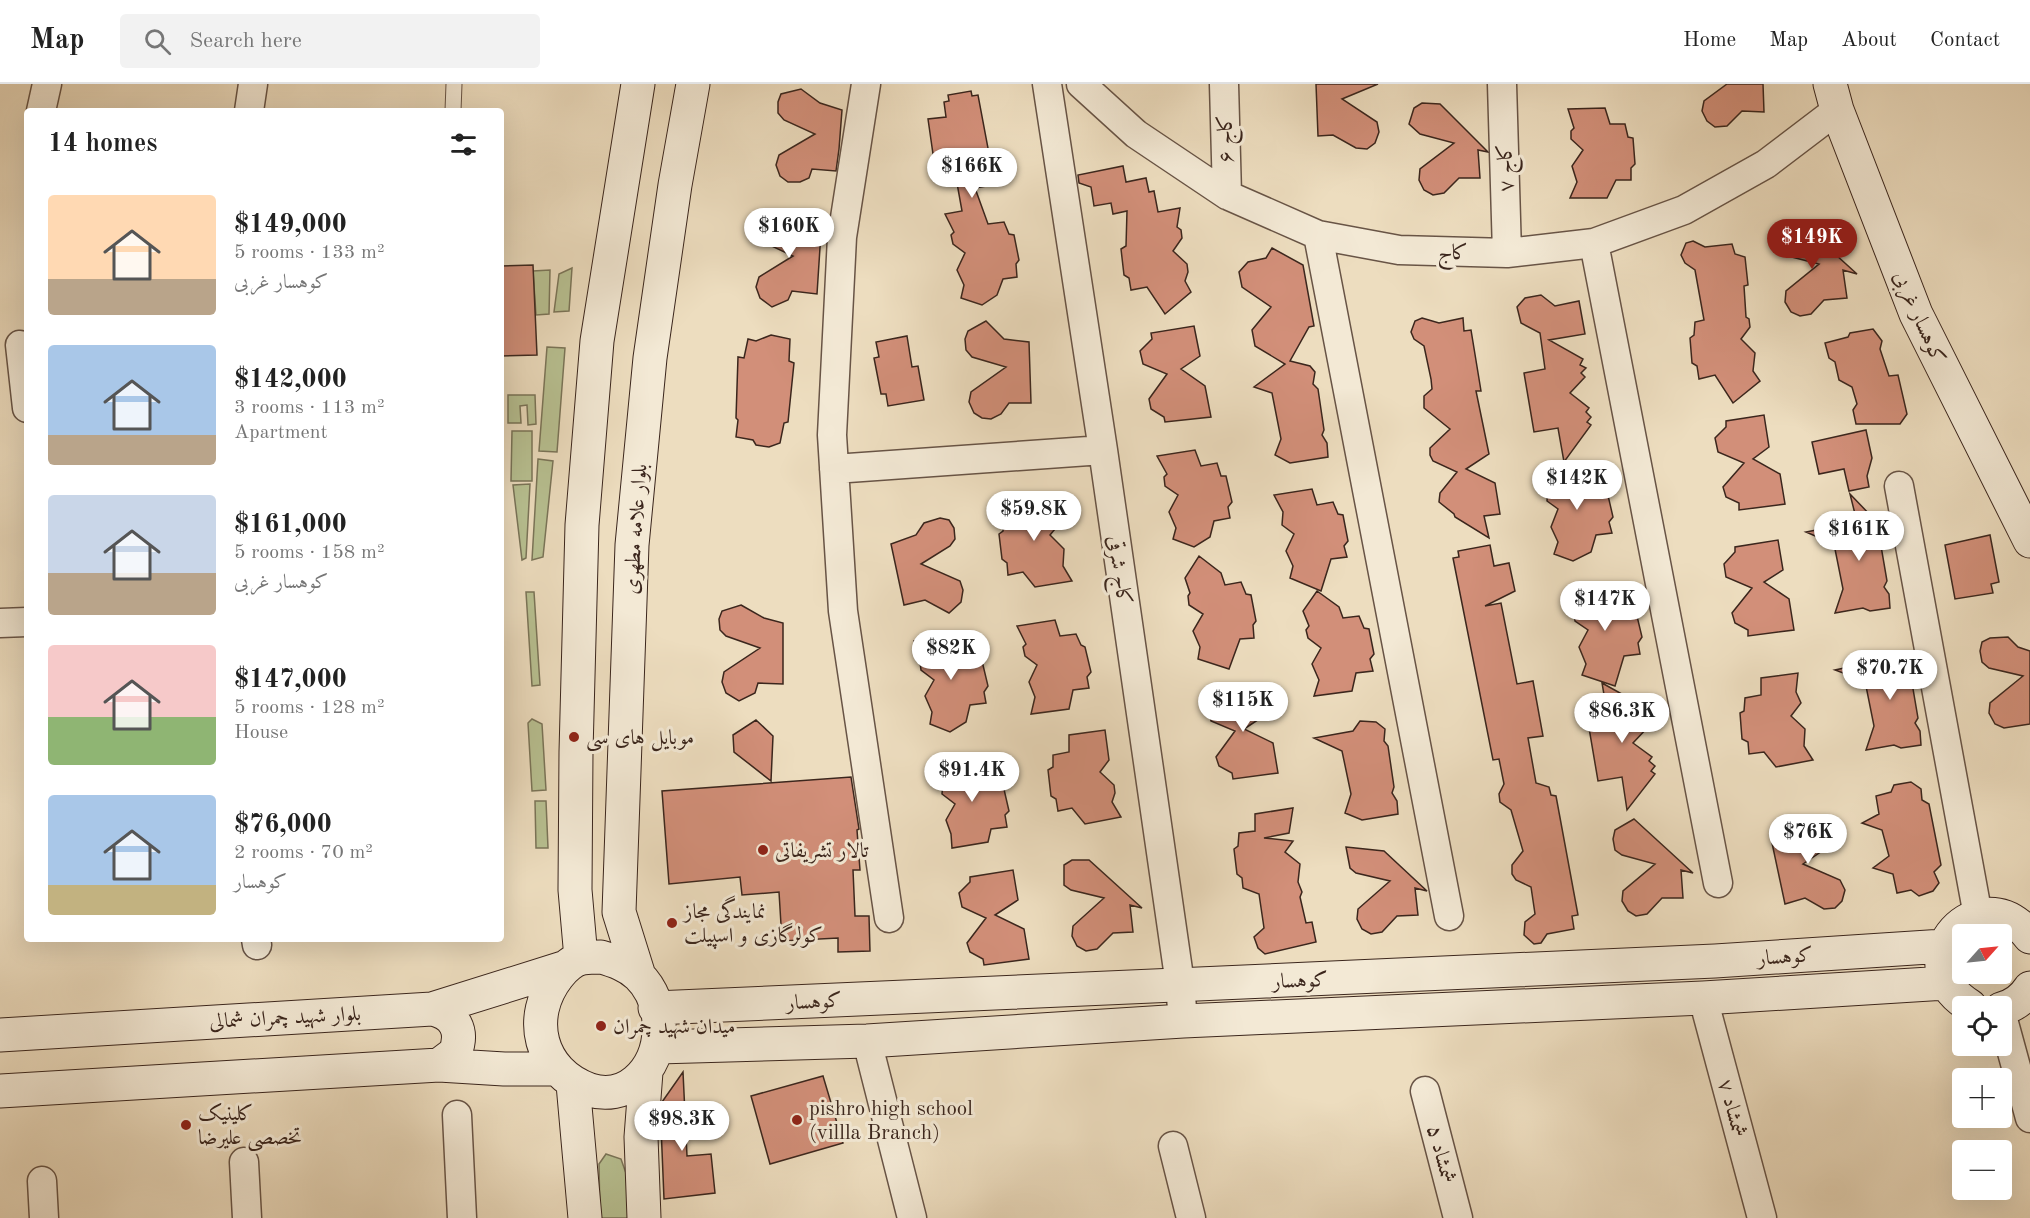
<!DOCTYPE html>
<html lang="en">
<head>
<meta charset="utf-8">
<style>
  body { margin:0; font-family:"Old Standard TT",Amiri,serif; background:#f2f2f2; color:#222; height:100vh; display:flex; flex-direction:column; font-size:22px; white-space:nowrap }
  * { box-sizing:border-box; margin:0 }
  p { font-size:20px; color:#767676 }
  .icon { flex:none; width:33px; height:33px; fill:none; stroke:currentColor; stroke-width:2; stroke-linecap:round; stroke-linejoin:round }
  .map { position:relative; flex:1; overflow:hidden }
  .side { position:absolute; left:24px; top:24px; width:480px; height:834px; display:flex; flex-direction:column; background:#fff; border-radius:6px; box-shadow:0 6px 24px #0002 }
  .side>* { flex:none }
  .needle { width:39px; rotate:63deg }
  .buttons { position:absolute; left:1952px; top:840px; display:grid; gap:12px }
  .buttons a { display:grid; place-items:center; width:60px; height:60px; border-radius:6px; background:#fff; box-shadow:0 6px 24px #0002; font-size:30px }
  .price { position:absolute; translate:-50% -51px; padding:0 14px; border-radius:21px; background:#fff; color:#222; font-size:20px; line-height:39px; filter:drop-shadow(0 2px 3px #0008) }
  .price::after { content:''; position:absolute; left:50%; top:36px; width:18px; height:14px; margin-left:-9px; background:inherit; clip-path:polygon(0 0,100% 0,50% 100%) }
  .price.active { background:#8f2418; color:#fff }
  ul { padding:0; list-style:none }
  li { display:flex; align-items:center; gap:18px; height:150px; padding:0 24px }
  li span { display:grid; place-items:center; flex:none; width:168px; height:120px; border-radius:6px; color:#555 }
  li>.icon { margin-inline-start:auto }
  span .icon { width:72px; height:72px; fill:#fffc; stroke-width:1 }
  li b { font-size:26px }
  h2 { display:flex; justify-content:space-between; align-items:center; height:72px; padding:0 24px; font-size:26px }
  header { display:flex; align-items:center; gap:36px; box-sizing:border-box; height:84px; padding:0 30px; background:#fff; border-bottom:2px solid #e0e0e0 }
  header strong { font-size:28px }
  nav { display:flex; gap:33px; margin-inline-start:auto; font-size:21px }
  .search { width:420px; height:54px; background:#f2f2f2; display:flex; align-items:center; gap:15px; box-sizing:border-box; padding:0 21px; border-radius:6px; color:#767676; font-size:22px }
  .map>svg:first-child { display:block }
  .green { fill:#b8c192; stroke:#7a7458; stroke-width:1.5 }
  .building { fill:#d28f79; stroke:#3b261d; stroke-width:1.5 }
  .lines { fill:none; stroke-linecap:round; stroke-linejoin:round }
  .lane-casing { stroke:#685446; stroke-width:17 }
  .street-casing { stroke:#685446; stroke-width:31 }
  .secondary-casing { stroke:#3b261d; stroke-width:35 }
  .lane { stroke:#f3e9d5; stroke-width:15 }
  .street { stroke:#f3e9d5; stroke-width:28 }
  .secondary { stroke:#f3e9d5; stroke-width:33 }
  .poi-dot { fill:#8f2418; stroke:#f3e9d5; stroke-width:2 }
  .labels { text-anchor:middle; stroke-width:6; stroke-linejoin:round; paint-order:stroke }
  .street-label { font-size:21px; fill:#3b261d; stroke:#f3e9d5 }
  .poi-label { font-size:21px; fill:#3b261d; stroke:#f3e9d5; text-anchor:start }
</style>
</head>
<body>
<header>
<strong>Map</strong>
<div class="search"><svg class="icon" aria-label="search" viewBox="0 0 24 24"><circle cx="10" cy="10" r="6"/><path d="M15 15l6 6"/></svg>Search here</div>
<nav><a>Home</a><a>Map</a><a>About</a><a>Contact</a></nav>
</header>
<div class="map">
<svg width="2030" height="1134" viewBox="0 0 2030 1134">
  <rect width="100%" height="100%" fill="#edddbf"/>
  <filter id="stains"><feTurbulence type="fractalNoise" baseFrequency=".00333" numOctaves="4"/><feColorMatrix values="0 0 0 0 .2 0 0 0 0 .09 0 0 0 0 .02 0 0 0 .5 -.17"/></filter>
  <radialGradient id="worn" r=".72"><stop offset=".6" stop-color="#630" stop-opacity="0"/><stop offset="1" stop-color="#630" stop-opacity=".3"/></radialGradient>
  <path class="green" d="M572,184L569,227L554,228L559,190Z
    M550,186L549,230L536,231L533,187Z
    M547,263L565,264L557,368L539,367Z
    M508,311H535L536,340L528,341L527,321L520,322L521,339H508Z
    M512,347H532V397H511Z
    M538,375L553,377L543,473L532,476Z
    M530,400L526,474L522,476L513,401Z
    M526,508H534L540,601L532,602Z
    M532,635L542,640L546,706L532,707L528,639Z
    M535,717H546L548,764H536Z
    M606,1070L621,1075L628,1095L632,1134H600L599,1080Z"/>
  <path class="building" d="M1316,0H1378L1342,15L1377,38L1379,48L1375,59L1367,65L1356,64L1333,51L1318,52Z
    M1727,0H1763L1764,28L1742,27L1727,42L1715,43L1707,37L1702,27L1704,17Z
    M801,5L820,19L842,26L839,65L836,87L812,85L809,94L800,98H788L780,92L776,81L779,71L815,50L784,36L778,29V18L781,10Z
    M971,7L972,12L978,11L994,96L986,97L987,102L975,104L988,140L1004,138L1009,150L1014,151L1019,176L1016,180L1017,193L1003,195L997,211L982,221L961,214L964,201L957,186L965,169L953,160L951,151L954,148L945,130L962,127L955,88L936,91L928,35L946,33L944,18L949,17L948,11Z
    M1422,19L1440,20L1488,68L1478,66L1480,94H1459L1444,109L1433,111L1424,106L1419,96L1420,85L1454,59L1420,50L1409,40L1414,24Z
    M1605,24L1610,40H1625L1628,53L1633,54L1635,80L1631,84V96H1616L1607,114H1570L1577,98L1572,82L1583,66L1571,55V47L1574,44L1568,25Z
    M1123,82L1126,98L1146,94L1149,108L1154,107L1158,128L1180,124L1177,143L1181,146L1182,154L1173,167L1187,180L1188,188L1185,197L1191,208L1165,230L1147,203L1131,206L1129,194L1124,191L1121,165L1126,162L1127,127L1113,130L1111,119L1094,122L1091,103L1079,99L1078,91Z
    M782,127L794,136L795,142L821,148L817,210L792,207L788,216L772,223L760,214L756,203L759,193L793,172L763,158L758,151L757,140L761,132Z
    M1803,141L1857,190L1843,186L1847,214L1824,216L1811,230L1800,232L1791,228L1785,218L1786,207L1819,180L1784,171L1777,166L1775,155L1778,147L1786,142Z
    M1693,157L1705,163L1732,160L1735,170L1745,173L1748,201L1744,202L1746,233L1749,235L1750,243L1741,255L1755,269L1753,287L1760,297L1733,319L1715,291L1699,295L1697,282L1692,279L1690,254L1694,251L1695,238L1704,236L1695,186L1685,179L1681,171L1686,159Z
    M1272,164L1303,181L1314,242L1309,243L1290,277L1310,282L1315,288L1313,300L1318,305L1324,346L1322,351L1327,359L1328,373L1290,379L1275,371L1281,355L1272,309L1254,303L1285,280L1255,262L1252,246L1271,223L1242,203L1239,188L1248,178L1266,174Z
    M533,181L537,271L501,272V182Z
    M1541,211L1555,222L1579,217L1585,250L1549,256L1583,275L1580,281L1586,284L1581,289L1585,293L1570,309L1589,324L1586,328L1591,333L1587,338L1591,341L1564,378L1558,344L1534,348L1524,289L1545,285L1540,249L1521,239L1517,223L1525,214Z
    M1422,234L1439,239L1463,234L1464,247L1471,246L1481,307H1476L1489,370L1466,385L1495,399L1500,430L1484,432L1489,454L1455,433L1454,430L1439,418L1440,409L1457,388L1433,377L1430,371V364L1450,345L1424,324V312L1432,305L1431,295L1424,262L1414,255L1411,248L1415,237Z
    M986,237L1004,255L1029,258L1031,319H1009L1001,330L991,335L982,334L974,329L969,318L971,308L1006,283L972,273L966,266L965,255L968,247Z
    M1194,242L1200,272L1181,285L1205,302L1211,333L1165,338L1164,333L1151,325L1149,315L1167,290L1143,280L1140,267L1152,255L1151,249Z
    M1873,245L1882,257L1880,265L1889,292L1898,291L1907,330L1900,340H1856L1853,326L1857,320L1852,303L1839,296L1835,278L1829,274L1825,259L1848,253L1850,249Z
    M771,251L790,255L789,277L794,279L788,338L784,339L780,359L769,363L756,361L753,356L736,353L738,336L736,334L738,273L744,274L748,255L756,257Z
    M907,252L912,283L918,282L924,316L888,322L886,310H881L874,274L879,273L876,258Z
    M1764,331L1769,363L1753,375L1780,390L1785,420L1739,426V419L1726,413L1723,403L1744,379L1718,368L1715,354L1726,343V337Z
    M1866,346L1872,374L1867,392L1869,403L1849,407L1844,385L1819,390L1812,358Z
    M1195,366L1201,382L1217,379L1221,392H1226L1232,418L1228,423L1230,434L1214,437L1210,453L1194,463L1173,455L1176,444L1169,428L1178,411L1165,402L1164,393L1167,390L1157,372Z
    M1577,381L1582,397L1598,395L1603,406L1607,407L1613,433L1609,438L1612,449L1596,451L1591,468L1573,477L1554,470L1558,458L1551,443L1558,425L1547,417L1548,404L1539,387Z
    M1312,405L1317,421L1333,418L1338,430L1343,431L1348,457L1344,462L1347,473L1331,475L1321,507L1290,494L1293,482L1286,467L1294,450L1282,441L1283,428L1274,411Z
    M1058,409L1055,429L1060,439L1050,451L1064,465L1063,482L1072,497L1035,503L1023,488L1008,491L1007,479L1002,475L999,450L1003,447L1004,434L1020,432L1019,415Z
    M1850,410L1874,435L1878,434L1876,451L1880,456L1887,497L1884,503L1889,510L1890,524L1870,527L1863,524L1835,529L1843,505L1834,460L1806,448L1857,438Z
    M940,434L949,436L954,444L955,455L950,462L921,480L960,497L963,506L961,518L949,529L925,516L904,521L891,460L916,451L924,439Z
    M1990,451L1999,498L1991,500L1993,509L1955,515L1945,461Z
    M1778,456L1783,486L1764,498L1789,515L1794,546L1748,552V546L1735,539L1732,529L1752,504L1726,493L1724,480L1735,468V463Z
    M1490,461L1494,482L1509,479L1515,507L1485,522L1501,519L1517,600L1533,597L1543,652L1528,654L1536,699L1549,703L1551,711L1556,712L1578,831L1572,832L1574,845L1547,850L1541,859L1534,860L1524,851L1525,838L1535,830L1531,803L1516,796L1512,790V781L1523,767L1511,726L1500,718L1499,710L1504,700L1499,675L1493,676L1453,474L1459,473L1458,467Z
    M1199,472L1221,489L1225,501L1241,498L1246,510L1251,511L1256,537L1253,541L1254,554L1240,555L1229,585L1198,575L1200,563L1193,547L1203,530L1189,521L1188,512L1190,509L1185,494Z
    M1605,501L1610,517L1626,515L1631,527L1636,528L1642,553L1638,559L1640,570L1624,572L1615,602L1582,591L1586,580L1579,563L1588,546L1575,537L1574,529L1576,526L1567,508Z
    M1317,507L1339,523L1343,534L1359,532L1364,544L1369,545L1374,570L1370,575L1373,587L1356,589L1352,607L1314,612L1319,596L1312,580L1321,564L1308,554L1306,546L1309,542L1303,527Z
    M741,521L764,534L783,539V600L758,599L755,609L739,617L726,609L722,598L724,588L760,564L726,552L720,546L719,535L722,527Z
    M1055,536L1060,552L1076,550L1081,561L1085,563L1091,588L1087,593L1089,604L1073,606L1069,625L1031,630L1035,613L1029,598L1037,581L1025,572L1023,563L1026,560L1017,542Z
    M951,551L957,566L973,564L977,576L982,577L988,602L984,608L986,619L970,621L966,638L950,648L930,640L932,628L925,612L934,596L921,586L920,578L923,575L914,557Z
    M2008,553L2018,563L2030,567V640L2004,644L1995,640L1989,629L1990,619L2023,592L1989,584L1982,578L1980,567L1982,558L1990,554Z
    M1892,568L1903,570L1909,576L1907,587L1911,593L1918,634L1915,639L1920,647L1921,661L1901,664L1894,661L1866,666L1874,642L1865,597L1835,586L1877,577L1881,571Z
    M1798,589L1796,608L1801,619L1791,632L1805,645L1804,662L1813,676L1776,683L1764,668L1749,670L1748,658L1742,655L1740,629L1744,627L1745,614L1761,611V594Z
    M1602,599L1647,624L1644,630L1650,633L1645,638L1649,642L1633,659L1652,673L1649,677L1655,682L1651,687L1655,690L1627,726L1622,693L1598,697L1588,638L1608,634Z
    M1262,600L1267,630L1244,645L1273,659L1278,689L1233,695L1232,689L1219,682L1216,673L1235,647L1211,637L1208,624L1219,612V607Z
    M756,636L773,652L771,697L734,668L733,651Z
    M1360,637L1376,638L1385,645L1384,657L1388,662L1394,703L1392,709L1397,717L1398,730L1362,736L1345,729L1351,710L1342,667L1314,654L1353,647Z
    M1105,646L1109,676L1100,688L1114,701L1115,709L1112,718L1121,733L1085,740L1072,724L1058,727L1056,715L1051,712L1048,686L1053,683V671L1069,668V651Z
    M972,675L978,691L993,689L998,700L1003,701L1009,727L1005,731L1007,743L991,745L988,758L952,764L951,750L946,736L955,720L942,710L943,699L935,681Z
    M851,693L859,745L857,746L860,786H853L855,832H869L870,867L838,868V854L782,857L779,808L742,811L740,793L669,800L662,707Z
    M1911,698L1921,705L1922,716L1929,720L1941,781L1934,788L1939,799L1933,807L1919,812L1911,806L1897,809L1893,790L1873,784L1889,772L1882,746L1862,739L1879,730L1876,712L1891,708L1894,701Z
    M1293,724L1289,749L1264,754L1293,757L1285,768L1300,780L1298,798L1302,808L1300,813L1306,839L1312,838L1316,858L1265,870L1258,864L1254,853L1264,844L1259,810L1243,804L1242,794L1237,790L1234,765L1238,762L1239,749L1255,747V730Z
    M1821,733L1831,736L1835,743L1836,754L1831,761L1803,780L1840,796L1845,806L1842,817L1835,824L1824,825L1805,814L1785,820L1772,759L1792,752L1805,738Z
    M1634,735L1693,789L1681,786L1683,814H1662L1647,830L1636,832L1628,827L1622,817L1623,807L1655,780L1622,771L1615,766L1613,755L1615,746Z
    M1346,763L1384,767L1427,807L1415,804L1418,831L1397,832L1382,848L1371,850L1362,845L1357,835L1358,825L1390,797L1356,789L1350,784Z
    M1072,776H1089L1142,824L1130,821L1133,848L1113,849L1097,865L1086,867L1077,862L1072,852L1073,842L1104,814L1071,806L1064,801V781Z
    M1013,786L1018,816L995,831L1024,845L1029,875L984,881L983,875L970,868L967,859L986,834L962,823L959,809L970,798V793Z
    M683,988L687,1072L711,1070L715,1109L664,1115L661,1042L662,1018Z
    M823,992L843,1059L770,1080L751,1012Z"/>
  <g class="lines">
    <defs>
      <path id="lane" d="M453,27L454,0"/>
      <path id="street" d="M866,0L842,153L832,351L843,527L889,834
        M1047,0L1103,366L1180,900L1183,937
        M1081,0L1136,50L1227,111L1318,151L1399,166L1507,169L1594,159L1684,126L1766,80L1837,26
        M1224,0L1227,111
        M1502,0L1507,169
        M41,27L47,0
        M249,27L253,0
        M1318,151L1449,832
        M1594,159L1718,799
        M20,261L27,324
        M834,385L1103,366
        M1899,402L1978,832
        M0,539L27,538
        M256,855L257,861
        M1703,914L1762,1134
        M2001,928L2030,1034
        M867,957L912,1134
        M1425,1007L1458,1134
        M457,1031L462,1134
        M1173,1062L1191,1134
        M244,1078L247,1134
        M42,1097L44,1134"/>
      <path id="secondary" d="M1830,0L1837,26L1916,230L2030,457
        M601,873C615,877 627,881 638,891C667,919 666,971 636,997C623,1008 606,1011 590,1006C539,988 526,933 558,892C564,884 574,875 583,874C589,873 596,873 601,873Z
        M581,874L575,806L576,668L582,441L597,257L638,0
        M639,892L619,828L632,461L650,274L675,101L693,0
        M1970,922C1898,878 1981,788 2030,853
        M655,924L1715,877L1944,862
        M432,925C455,930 464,947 455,969L439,981
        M2001,925C2013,922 2023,915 2030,904
        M0,951L432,925L563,884
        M658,963L867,957L1183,937L1703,914L1946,899
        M573,1000L585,1134
        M0,1007L439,981L504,985H556
        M644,1134L641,1053L646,988"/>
    </defs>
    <use href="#lane" class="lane-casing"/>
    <use href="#street" class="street-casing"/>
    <use href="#secondary" class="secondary-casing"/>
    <use href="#lane" class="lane"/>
    <use href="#street" class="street"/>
    <use href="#secondary" class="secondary"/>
  </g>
  <g class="poi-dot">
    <circle cx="574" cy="653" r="6"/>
    <circle cx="763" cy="766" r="6"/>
    <circle cx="672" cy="839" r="6"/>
    <circle cx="601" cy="942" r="6"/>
    <circle cx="797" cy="1036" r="6"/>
    <circle cx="186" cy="1041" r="6"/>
  </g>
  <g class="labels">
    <g class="street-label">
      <text transform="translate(1225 55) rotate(-91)" y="7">کاج ۶</text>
      <text transform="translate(1505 84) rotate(-92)" y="7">کاج ۷</text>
      <text transform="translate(1453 168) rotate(1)" y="7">کاج</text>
      <text transform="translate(1920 233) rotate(66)" y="7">کوهسار غربی</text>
      <text transform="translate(635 445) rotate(-86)" y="7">بلوار علامه مطهری</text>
      <text transform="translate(1120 486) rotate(82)" y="7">کاج شرقی</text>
      <text transform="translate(1785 872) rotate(-4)" y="7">کوهسار</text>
      <text transform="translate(1300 896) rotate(-2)" y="7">کوهسار</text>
      <text transform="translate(814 917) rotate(-3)" y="7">کوهسار</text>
      <text transform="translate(285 933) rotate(-3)" y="7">بلوار شهید چمران شمالی</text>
      <text transform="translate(1733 1024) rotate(75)" y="7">شمشاد ۷</text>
      <text transform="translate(1442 1070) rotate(75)" y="7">شمشاد ۵</text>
    </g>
    <g class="poi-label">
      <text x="586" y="660">موبایل های سی</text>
      <text x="775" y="773">تالار تشریفاتی</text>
      <text x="684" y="834">نمایندگی مجاز<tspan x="684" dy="24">کولرگازی و اسپیلت</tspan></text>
      <text x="613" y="949">میدان شهید چمران</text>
      <text x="809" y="1031">pishro high school<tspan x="809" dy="24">(villla Branch)</tspan></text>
      <text x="198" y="1036">کلینیک<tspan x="198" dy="24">تخصصی علیرضا</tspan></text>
    </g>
  </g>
  <rect width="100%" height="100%" filter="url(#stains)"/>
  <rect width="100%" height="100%" fill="url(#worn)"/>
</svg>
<div class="buttons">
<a><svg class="needle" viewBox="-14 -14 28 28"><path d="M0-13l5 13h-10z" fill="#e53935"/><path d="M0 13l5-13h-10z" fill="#767676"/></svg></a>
<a><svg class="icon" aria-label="locate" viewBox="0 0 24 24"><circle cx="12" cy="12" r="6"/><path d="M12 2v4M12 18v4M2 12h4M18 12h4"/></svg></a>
<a>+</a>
<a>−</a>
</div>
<b class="price" style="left:972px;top:115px">$166K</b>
<b class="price" style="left:789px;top:175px">$160K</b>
<b class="price active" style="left:1812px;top:186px">$149K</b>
<b class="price" style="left:1577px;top:427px">$142K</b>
<b class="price" style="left:1034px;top:458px">$59.8K</b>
<b class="price" style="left:1859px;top:478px">$161K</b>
<b class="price" style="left:1605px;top:548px">$147K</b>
<b class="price" style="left:951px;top:597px">$82K</b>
<b class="price" style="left:1890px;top:617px">$70.7K</b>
<b class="price" style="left:1243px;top:649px">$115K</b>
<b class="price" style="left:1622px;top:660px">$86.3K</b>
<b class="price" style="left:972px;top:719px">$91.4K</b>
<b class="price" style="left:1808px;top:781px">$76K</b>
<b class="price" style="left:682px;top:1068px">$98.3K</b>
<section class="side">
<h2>14 homes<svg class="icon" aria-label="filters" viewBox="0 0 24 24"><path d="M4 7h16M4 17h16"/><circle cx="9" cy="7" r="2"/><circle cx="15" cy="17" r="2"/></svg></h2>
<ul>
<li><span style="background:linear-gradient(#ffd9b3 70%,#b9a48a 0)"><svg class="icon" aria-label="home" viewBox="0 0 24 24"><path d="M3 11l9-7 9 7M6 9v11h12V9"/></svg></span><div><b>$149,000</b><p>5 rooms · 133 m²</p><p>کوهسار غربی</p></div></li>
<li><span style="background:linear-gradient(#a9c7e8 75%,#b9a48a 0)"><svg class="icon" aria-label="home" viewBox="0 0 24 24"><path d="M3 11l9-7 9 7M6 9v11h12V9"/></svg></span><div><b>$142,000</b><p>3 rooms · 113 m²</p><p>Apartment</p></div></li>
<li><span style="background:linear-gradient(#c9d6e8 65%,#b9a48a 0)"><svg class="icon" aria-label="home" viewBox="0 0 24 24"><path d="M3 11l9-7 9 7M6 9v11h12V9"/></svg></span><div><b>$161,000</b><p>5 rooms · 158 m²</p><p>کوهسار غربی</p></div></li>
<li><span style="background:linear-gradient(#f6c9c9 60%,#8fb573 0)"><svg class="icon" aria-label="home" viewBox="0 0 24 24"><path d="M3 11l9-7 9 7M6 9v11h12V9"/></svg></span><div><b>$147,000</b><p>5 rooms · 128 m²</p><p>House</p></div></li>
<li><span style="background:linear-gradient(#a9c7e8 75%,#c2b280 0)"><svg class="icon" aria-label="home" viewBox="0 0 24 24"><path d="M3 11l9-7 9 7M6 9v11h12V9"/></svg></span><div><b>$76,000</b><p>2 rooms · 70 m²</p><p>کوهسار</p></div></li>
</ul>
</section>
</div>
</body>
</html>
